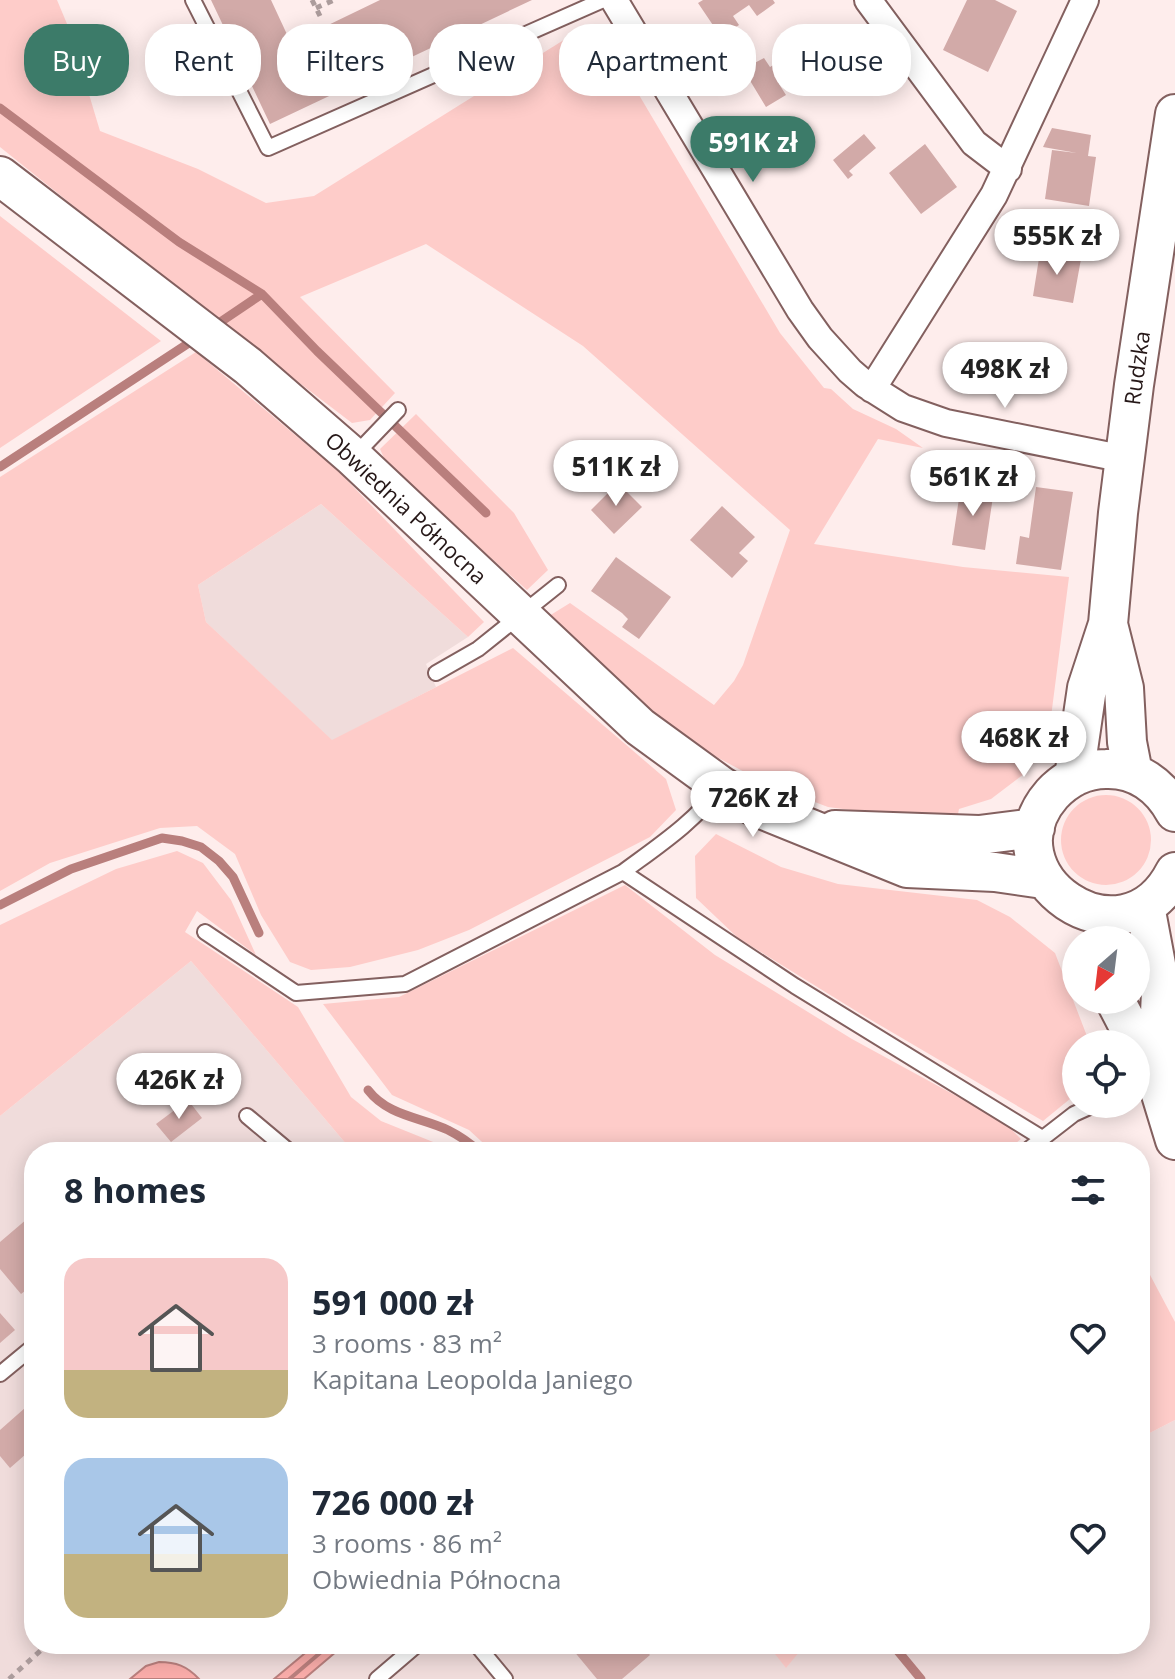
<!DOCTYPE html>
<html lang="en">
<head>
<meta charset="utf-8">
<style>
  body { margin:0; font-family:"Open Sans",sans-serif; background:#f2f2f3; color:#1f2937; height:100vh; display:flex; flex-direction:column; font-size:30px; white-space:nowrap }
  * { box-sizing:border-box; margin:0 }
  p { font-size:26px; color:#747a83 }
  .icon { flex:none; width:44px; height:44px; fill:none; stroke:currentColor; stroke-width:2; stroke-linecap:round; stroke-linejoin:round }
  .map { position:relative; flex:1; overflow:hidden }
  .sheet { position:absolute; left:24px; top:1142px; width:1126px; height:512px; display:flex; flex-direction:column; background:#fff; border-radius:32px; box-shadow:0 4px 20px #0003 }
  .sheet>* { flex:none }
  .top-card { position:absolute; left:24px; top:24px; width:1128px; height:72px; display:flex; gap:16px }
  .needle { width:52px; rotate:208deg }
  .buttons { position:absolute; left:1062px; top:926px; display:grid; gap:16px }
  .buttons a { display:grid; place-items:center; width:88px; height:88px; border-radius:50%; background:#fff; box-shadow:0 4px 20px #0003; font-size:40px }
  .price { position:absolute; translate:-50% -68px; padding:0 18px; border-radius:28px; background:#fff; color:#222; font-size:26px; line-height:52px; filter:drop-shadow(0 2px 4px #0008) }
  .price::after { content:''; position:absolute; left:50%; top:48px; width:24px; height:18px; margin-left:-12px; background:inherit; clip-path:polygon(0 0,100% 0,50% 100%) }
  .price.on { background:#3c7b69; color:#fff }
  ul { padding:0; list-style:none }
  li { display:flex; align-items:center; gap:24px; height:200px; padding:0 40px }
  li span { display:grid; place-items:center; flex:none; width:224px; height:160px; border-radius:24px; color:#555 }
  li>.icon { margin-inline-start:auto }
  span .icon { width:96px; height:96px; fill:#fffc; stroke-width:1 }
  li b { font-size:34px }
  h2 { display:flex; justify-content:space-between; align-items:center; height:96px; padding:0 40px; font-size:34px }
  .tag { padding:0 28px; border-radius:32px; background:#fff; box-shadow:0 4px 20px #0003; font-size:28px; line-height:72px }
  .tag.on { background:#3c7b69; color:#fff }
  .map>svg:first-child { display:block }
  .built { fill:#f0dcdb }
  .green { fill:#feccc9 }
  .water { fill:#f9aca9; stroke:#b97f7d; stroke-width:2 }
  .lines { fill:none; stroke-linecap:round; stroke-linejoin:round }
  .stream { stroke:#b97f7d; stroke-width:9 }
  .building { fill:#d2aaa8 }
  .service-casing { stroke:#83605f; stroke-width:18 }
  .minor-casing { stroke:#83605f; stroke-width:30 }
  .secondary-casing { stroke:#83605f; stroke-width:42 }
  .path { stroke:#ac9c9c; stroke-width:5; stroke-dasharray:6 6; stroke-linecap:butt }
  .service { stroke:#fff; stroke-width:14 }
  .minor { stroke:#fff; stroke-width:26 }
  .secondary { stroke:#fff; stroke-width:38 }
  .labels { text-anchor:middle; stroke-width:7; stroke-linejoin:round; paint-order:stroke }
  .street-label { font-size:22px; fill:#251717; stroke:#fff }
</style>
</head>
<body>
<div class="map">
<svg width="1175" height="1679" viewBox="0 0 1175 1679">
  <rect width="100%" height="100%" fill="#feedec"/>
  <path class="built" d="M321,504L468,637L426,664L436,687L332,741L206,622L198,585Z
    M191,961L353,1152H34V1644H767L786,1667L806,1644H1140V1438L1175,1420V1679H0V1116Z"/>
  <path class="green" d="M0,0H57L70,31L100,131L198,169L266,203L314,196L583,28L610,46L780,333L824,388L831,389L853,409L896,429L923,448L878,439L814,544L963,567L1069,577L1047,748L1024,774L991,799L959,809L956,824L828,807L767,784L683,739L615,684L549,616L570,603L714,705L734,681L743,665L790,530L583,346L426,244L300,297L395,393L370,420L352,423L201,308L0,147Z
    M0,216L161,341L0,448Z
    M196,352L338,471L484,622L468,637L321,504L198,585L206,622L332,740L513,648L666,779L676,810L650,837L469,930L418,950L350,967L311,970L290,962L261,915L235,854L197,826L160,828L50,863L0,891V477Z
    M416,414L514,513L548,570L527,590L388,467L380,449Z
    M1061 840a45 45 0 1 1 90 0a45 45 0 1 1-90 0Z
    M716,834L781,867L838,884L977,900L1010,917L1055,953L1090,1044H1076V1094L1043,1121L861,1014L738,938L696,898L695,856Z
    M177,851L203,863L231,900L256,955L197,911L185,932L298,1007L351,1097L381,1121L458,1152H353L191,961L0,1116V925L116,869Z
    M625,885L715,955L852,1039L1004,1122L1021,1139L1005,1152H493L469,1130L392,1095L323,1004L399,997Z
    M1140,1256L1175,1322V1420L1140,1438Z
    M767,1644H806L786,1668Z"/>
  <path class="water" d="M316,1644H329L288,1679H274Z
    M332,1644L344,1645L304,1679H291Z
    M159,1662C176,1662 187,1666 199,1679H130L146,1666Z"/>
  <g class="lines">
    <path class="stream" d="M0,108L179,242L262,294L317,351L486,513
      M213,327L262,294
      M0,467L198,337
      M0,905L71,869L162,838L182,841L201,847L219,861L233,877L259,933
      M368,1090C388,1116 420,1117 448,1130C460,1136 470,1143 480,1152
      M892,1644L921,1679"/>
  </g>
  <path class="building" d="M211,0H271L291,43L380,0H532L270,124Z
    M703,0H773L775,3L757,16L749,5L733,16L739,25L721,37L698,3Z
    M967,0H995L1017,11L988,72L943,50Z
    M801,37L820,70L800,81L796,74L779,84L786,95L766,107L743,69L764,58L770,67L788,56L784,48Z
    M1052,128L1091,135L1088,156L1096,157L1089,206L1045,199L1052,150L1077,153L1043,147Z
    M864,134L876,148L849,171L853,175L848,179L833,160Z
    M925,144L957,187L921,214L889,173Z
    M1040,252L1081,259L1073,303L1033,296Z
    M618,483L642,507L614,534L591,510Z
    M961,485L994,490L985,550L952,545Z
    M1036,487L1073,492L1061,570L1016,564L1020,536L1029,538Z
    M722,506L755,537L739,553L748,561L732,578L690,540Z
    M616,557L671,597L639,639L622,627L628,619L622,613L591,591Z
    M188,1100L202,1118L171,1142L156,1124Z
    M34,1213V1284L21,1294L0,1269V1242Z
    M0,1313L15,1330L0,1343Z
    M34,1400V1447L10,1468L0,1456V1430Z
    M568,1644H641L650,1655L622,1679H597Z"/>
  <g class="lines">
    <defs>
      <path id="service" d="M193,0L268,148L603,0
        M353,457L398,410
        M436,673L478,649L558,585
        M721,786C695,822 658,846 623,872L795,986L1042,1138
        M205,932L296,993L405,984L623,872
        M247,1116L290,1152
        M1025,1152L1074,1114L1096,1104
        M0,1374L34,1346
        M476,1644L505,1679
        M377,1679L418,1644"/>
      <path id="minor" d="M614,0L800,310L820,338L850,371L865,384L903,408L946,423L1125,459
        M868,0L974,143L1008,169
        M872,389L994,195L1085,0"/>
      <path id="secondary" d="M0,176L248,366L353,457L640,727L721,786L754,806L907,868L995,872L1043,879
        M1108,624L1124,688L1127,742L1133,773
        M1074,777L1087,688L1108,624L1118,513L1134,385L1175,114
        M1175,812C1161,786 1137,768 1106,769C1085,769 1066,779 1052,794C982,874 1123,974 1175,872
        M835,830L979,835L1035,828
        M1145,906L1161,991L1157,1081
        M1115,1000L1157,1081L1175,1140"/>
    </defs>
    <use href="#service" class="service-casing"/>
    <use href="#minor" class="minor-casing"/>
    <use href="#secondary" class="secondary-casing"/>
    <path class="path" d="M312,0L320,16
      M316,8L334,0
      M9,1679L48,1644"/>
    <use href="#service" class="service"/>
    <use href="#minor" class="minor"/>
    <use href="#secondary" class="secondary"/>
  </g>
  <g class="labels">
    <g class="street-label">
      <text transform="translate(1137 368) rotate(-82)" y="8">Rudzka</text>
      <text transform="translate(406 508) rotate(43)" y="8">Obwiednia Północna</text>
    </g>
  </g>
</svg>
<div class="buttons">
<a><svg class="needle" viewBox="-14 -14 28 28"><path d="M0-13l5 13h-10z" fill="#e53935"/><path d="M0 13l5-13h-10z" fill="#747a83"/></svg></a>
<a><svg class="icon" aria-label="locate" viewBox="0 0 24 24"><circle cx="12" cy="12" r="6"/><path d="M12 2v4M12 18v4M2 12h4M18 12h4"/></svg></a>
</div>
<b class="price on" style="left:753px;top:184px">591K zł</b>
<b class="price" style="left:1057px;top:277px">555K zł</b>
<b class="price" style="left:1005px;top:410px">498K zł</b>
<b class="price" style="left:616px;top:508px">511K zł</b>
<b class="price" style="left:973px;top:518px">561K zł</b>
<b class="price" style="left:1024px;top:779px">468K zł</b>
<b class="price" style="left:753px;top:839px">726K zł</b>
<b class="price" style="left:179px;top:1121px">426K zł</b>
<div class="top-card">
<a class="tag on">Buy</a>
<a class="tag">Rent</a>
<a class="tag">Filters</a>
<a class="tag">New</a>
<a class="tag">Apartment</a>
<a class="tag">House</a>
</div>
<section class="sheet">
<h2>8 homes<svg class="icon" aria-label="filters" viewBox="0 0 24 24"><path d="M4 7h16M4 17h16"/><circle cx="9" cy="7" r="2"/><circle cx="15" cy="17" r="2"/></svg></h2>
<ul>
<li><span style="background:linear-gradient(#f6c9c9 70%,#c2b280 0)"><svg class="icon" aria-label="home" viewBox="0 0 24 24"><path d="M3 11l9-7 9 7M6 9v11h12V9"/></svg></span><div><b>591 000 zł</b><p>3 rooms · 83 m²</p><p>Kapitana Leopolda Janiego</p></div><svg class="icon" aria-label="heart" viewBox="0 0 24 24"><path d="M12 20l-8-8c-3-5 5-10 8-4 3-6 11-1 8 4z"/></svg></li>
<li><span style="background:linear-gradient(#a9c7e8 60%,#c2b280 0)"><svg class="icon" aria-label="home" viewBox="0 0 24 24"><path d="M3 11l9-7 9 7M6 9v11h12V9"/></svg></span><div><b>726 000 zł</b><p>3 rooms · 86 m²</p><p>Obwiednia Północna</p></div><svg class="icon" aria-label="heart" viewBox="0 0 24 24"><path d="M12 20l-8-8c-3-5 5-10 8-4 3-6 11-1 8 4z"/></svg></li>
</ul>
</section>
</div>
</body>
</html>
